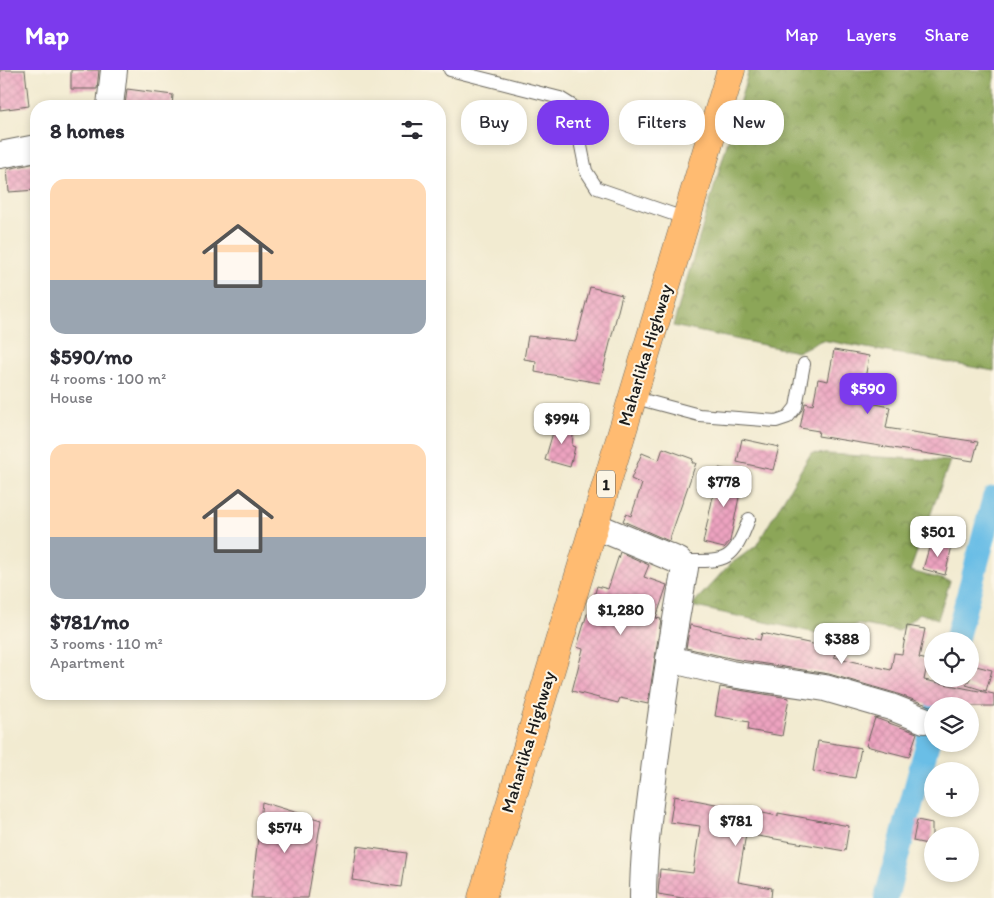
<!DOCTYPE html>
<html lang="en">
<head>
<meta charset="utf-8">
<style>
  body { margin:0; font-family:Itim,sans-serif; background:#f2f2f3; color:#2b2b33; height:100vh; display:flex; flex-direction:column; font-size:19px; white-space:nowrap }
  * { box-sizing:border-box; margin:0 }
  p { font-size:16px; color:#7c7c81 }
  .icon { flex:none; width:28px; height:28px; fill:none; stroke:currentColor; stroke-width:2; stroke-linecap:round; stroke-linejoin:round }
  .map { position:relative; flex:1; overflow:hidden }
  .details { position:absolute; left:30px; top:30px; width:416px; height:600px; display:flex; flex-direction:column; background:#fff; border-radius:20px; box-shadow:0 2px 8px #0003 }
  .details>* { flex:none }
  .top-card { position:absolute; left:461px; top:30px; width:458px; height:45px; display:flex; gap:10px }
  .controls { position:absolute; left:924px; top:562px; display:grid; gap:10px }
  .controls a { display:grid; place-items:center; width:55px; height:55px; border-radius:50%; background:#fff; box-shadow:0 2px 8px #0003; font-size:25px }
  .price { position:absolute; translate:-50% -42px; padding:0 11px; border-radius:10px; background:#fff; color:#222; font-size:16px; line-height:32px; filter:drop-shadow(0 1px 2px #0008) }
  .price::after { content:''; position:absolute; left:50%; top:30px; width:15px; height:11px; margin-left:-8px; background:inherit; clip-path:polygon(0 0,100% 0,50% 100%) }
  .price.on { background:#7c3aed; color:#fff }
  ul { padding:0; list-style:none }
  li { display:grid; align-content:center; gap:10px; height:265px; padding:0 20px }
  li span { display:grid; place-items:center; height:155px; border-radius:15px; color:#555 }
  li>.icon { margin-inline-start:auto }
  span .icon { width:90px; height:90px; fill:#fffc; stroke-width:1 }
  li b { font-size:21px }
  h2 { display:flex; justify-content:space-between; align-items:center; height:60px; padding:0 20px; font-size:21px }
  .pill { padding:0 18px; border-radius:20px; background:#fff; box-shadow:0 2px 8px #0003; font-size:18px; line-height:45px }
  .pill.on { background:#7c3aed; color:#fff }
  header { display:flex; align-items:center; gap:30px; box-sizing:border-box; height:70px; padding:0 25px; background:#7c3aed; color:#fff }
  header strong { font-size:24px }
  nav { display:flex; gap:28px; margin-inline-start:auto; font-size:18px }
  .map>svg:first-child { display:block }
  .forest { fill:url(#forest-crowns); stroke:#54613a }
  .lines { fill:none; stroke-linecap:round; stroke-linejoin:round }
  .canal { stroke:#6abee6; stroke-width:24 }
  .building { fill:url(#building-cross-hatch) }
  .service-casing { stroke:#67645b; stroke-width:14 }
  .minor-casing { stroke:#67645b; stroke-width:28 }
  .primary-casing { stroke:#67645b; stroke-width:29 }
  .service { stroke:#fff; stroke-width:12 }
  .minor { stroke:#fff; stroke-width:26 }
  .primary { stroke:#ffbb71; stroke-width:28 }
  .labels { text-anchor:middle; stroke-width:4; stroke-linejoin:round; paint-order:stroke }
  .shield { fill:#fcf5e5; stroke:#5f5d58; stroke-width:1 }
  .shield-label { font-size:16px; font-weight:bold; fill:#1c1c1c }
  .street-label { font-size:18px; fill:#1c1c1c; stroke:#fcf5e5 }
</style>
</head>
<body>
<header>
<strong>Map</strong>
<nav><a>Map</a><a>Layers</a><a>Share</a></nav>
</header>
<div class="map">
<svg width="994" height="828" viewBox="0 0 994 828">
  <defs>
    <pattern id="forest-crowns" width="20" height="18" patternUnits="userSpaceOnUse" patternTransform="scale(1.25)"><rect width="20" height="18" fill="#8ca658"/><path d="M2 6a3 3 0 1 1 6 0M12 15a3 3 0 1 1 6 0" fill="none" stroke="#728648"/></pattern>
    <pattern id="building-cross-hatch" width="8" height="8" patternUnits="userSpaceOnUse" patternTransform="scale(1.25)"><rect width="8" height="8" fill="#eda3c0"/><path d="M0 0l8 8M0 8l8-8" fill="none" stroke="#cb8ca4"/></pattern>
  </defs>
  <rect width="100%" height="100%" fill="#fcf5e5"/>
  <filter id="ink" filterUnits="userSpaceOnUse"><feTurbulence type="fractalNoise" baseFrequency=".02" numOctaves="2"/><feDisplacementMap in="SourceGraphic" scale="10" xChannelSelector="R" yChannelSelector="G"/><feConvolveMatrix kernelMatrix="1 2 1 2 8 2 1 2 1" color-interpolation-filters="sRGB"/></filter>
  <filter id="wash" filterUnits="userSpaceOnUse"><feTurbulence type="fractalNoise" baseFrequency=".0096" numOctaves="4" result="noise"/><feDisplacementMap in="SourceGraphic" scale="20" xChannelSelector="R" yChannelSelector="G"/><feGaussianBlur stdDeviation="1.12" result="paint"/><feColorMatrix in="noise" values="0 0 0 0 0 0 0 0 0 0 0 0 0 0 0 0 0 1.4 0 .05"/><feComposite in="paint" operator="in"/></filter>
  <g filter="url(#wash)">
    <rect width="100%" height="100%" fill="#f2ebd1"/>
    <path class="forest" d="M749,0H994V301L822,270L797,282L673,256Z
      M811,383L950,391L910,501L950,511L938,549L919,543L899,561L856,554L844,569L691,536L729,495L756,476Z"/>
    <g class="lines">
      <path class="canal" d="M956,571L994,428
        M938,636L946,609
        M886,828L932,657"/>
    </g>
    <g id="blocks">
      <path class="building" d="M0,0H25L29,36L0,40Z
        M71,0H99L97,19H71Z
        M127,19L173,25L172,36H125Z
        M36,93V120L9,122L7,99Z
        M590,217L622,225L600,313L535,302L536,291L524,289L528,266L576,271Z
        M834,280L869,286L861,331L890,337L886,358L978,372L973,391L818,366L819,361L800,358L805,333L813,335L818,309L828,311Z
        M556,352L574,355L572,376L575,377L570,397L545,390Z
        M742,369L779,377L773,400L737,392Z
        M663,378L693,389L692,393H696L669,471L623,451L626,444L631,446L642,414L631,409L642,383L659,390Z
        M719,398L744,403L730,471L724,478L703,473Z
        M931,471L952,476L945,505L923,499Z
        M620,482L649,495L644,507L667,515L656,548L661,549L648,634L620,628L618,633L572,621L583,579L577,577L587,544H589L597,516L608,519Z
        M690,555L760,570L762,563L836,579L834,587L891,600L894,583L902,584L907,556L925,559L919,588L928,590L924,610L994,624V636H930L895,623L829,604L734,589L686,578Z
        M972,595L992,600L986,621L966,615L970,609Z
        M720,617L789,628L782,666L748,660L749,652L715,646Z
        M875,648L917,663L909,687L866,676Z
        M818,671L861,678L855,708L813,701Z
        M674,726L778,746V743L849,756L845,781L746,764L738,812L772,818L771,828H682L658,824L660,799L693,803L700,756L670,752Z
        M262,732L321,750L308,828H251Z
        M917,750L932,753V775L913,771Z
        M357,776L406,783L401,817L352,810Z"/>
    </g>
  </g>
  <g filter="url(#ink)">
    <use href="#blocks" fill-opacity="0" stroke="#67645b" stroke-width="1"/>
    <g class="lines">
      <defs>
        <path id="service" d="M450,0L560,28L573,36L586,101L597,118L687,149
          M632,327L699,345L776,351L788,347L796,337L804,294
          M679,491C725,491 732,495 749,449"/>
        <path id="minor" d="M110,36L114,0
          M0,85L36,78
          M593,455L679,491L685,498C672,569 661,639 653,710C648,749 643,788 643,828
          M669,589L731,604L825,618L891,637L924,650"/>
        <path id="primary" d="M482,828L731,0"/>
      </defs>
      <use href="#service" class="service-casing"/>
      <use href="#minor" class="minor-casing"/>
      <use href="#primary" class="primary-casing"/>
      <use href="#service" class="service"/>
      <use href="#minor" class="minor"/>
      <use href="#primary" class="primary"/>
    </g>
  </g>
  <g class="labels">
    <rect class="shield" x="597" y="400.5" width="18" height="27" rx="4"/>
    <g class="shield-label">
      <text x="606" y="420">1</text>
    </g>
    <g class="street-label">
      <text transform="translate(645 285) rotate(-73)" y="6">Maharlika Highway</text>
      <text transform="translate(528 672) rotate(-73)" y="6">Maharlika Highway</text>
    </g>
  </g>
</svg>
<div class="controls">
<a><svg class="icon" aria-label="locate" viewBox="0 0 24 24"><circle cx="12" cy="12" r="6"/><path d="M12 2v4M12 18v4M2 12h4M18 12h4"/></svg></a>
<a><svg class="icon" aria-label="layers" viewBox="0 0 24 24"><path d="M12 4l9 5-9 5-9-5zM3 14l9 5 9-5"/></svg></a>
<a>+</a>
<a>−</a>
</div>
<b class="price on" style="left:868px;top:345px">$590</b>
<b class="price" style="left:562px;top:375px">$994</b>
<b class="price" style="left:724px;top:438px">$778</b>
<b class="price" style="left:938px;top:488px">$501</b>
<b class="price" style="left:621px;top:566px">$1,280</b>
<b class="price" style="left:842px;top:595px">$388</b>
<b class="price" style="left:736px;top:777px">$781</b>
<b class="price" style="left:285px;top:784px">$574</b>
<div class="top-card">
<a class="pill">Buy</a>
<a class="pill on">Rent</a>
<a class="pill">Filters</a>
<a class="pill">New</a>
</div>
<section class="details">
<h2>8 homes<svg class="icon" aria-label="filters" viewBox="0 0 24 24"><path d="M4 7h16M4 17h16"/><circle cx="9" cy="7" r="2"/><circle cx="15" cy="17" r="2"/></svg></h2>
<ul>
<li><span style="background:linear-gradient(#ffd9b3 65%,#9aa5b1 0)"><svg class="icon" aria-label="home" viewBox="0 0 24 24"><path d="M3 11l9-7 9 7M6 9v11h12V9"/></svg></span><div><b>$590/mo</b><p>4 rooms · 100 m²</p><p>House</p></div></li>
<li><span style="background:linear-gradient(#ffd9b3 60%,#9aa5b1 0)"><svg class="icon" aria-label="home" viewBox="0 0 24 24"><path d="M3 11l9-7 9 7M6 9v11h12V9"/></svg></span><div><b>$781/mo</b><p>3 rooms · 110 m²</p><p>Apartment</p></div></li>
</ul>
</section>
</div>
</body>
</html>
